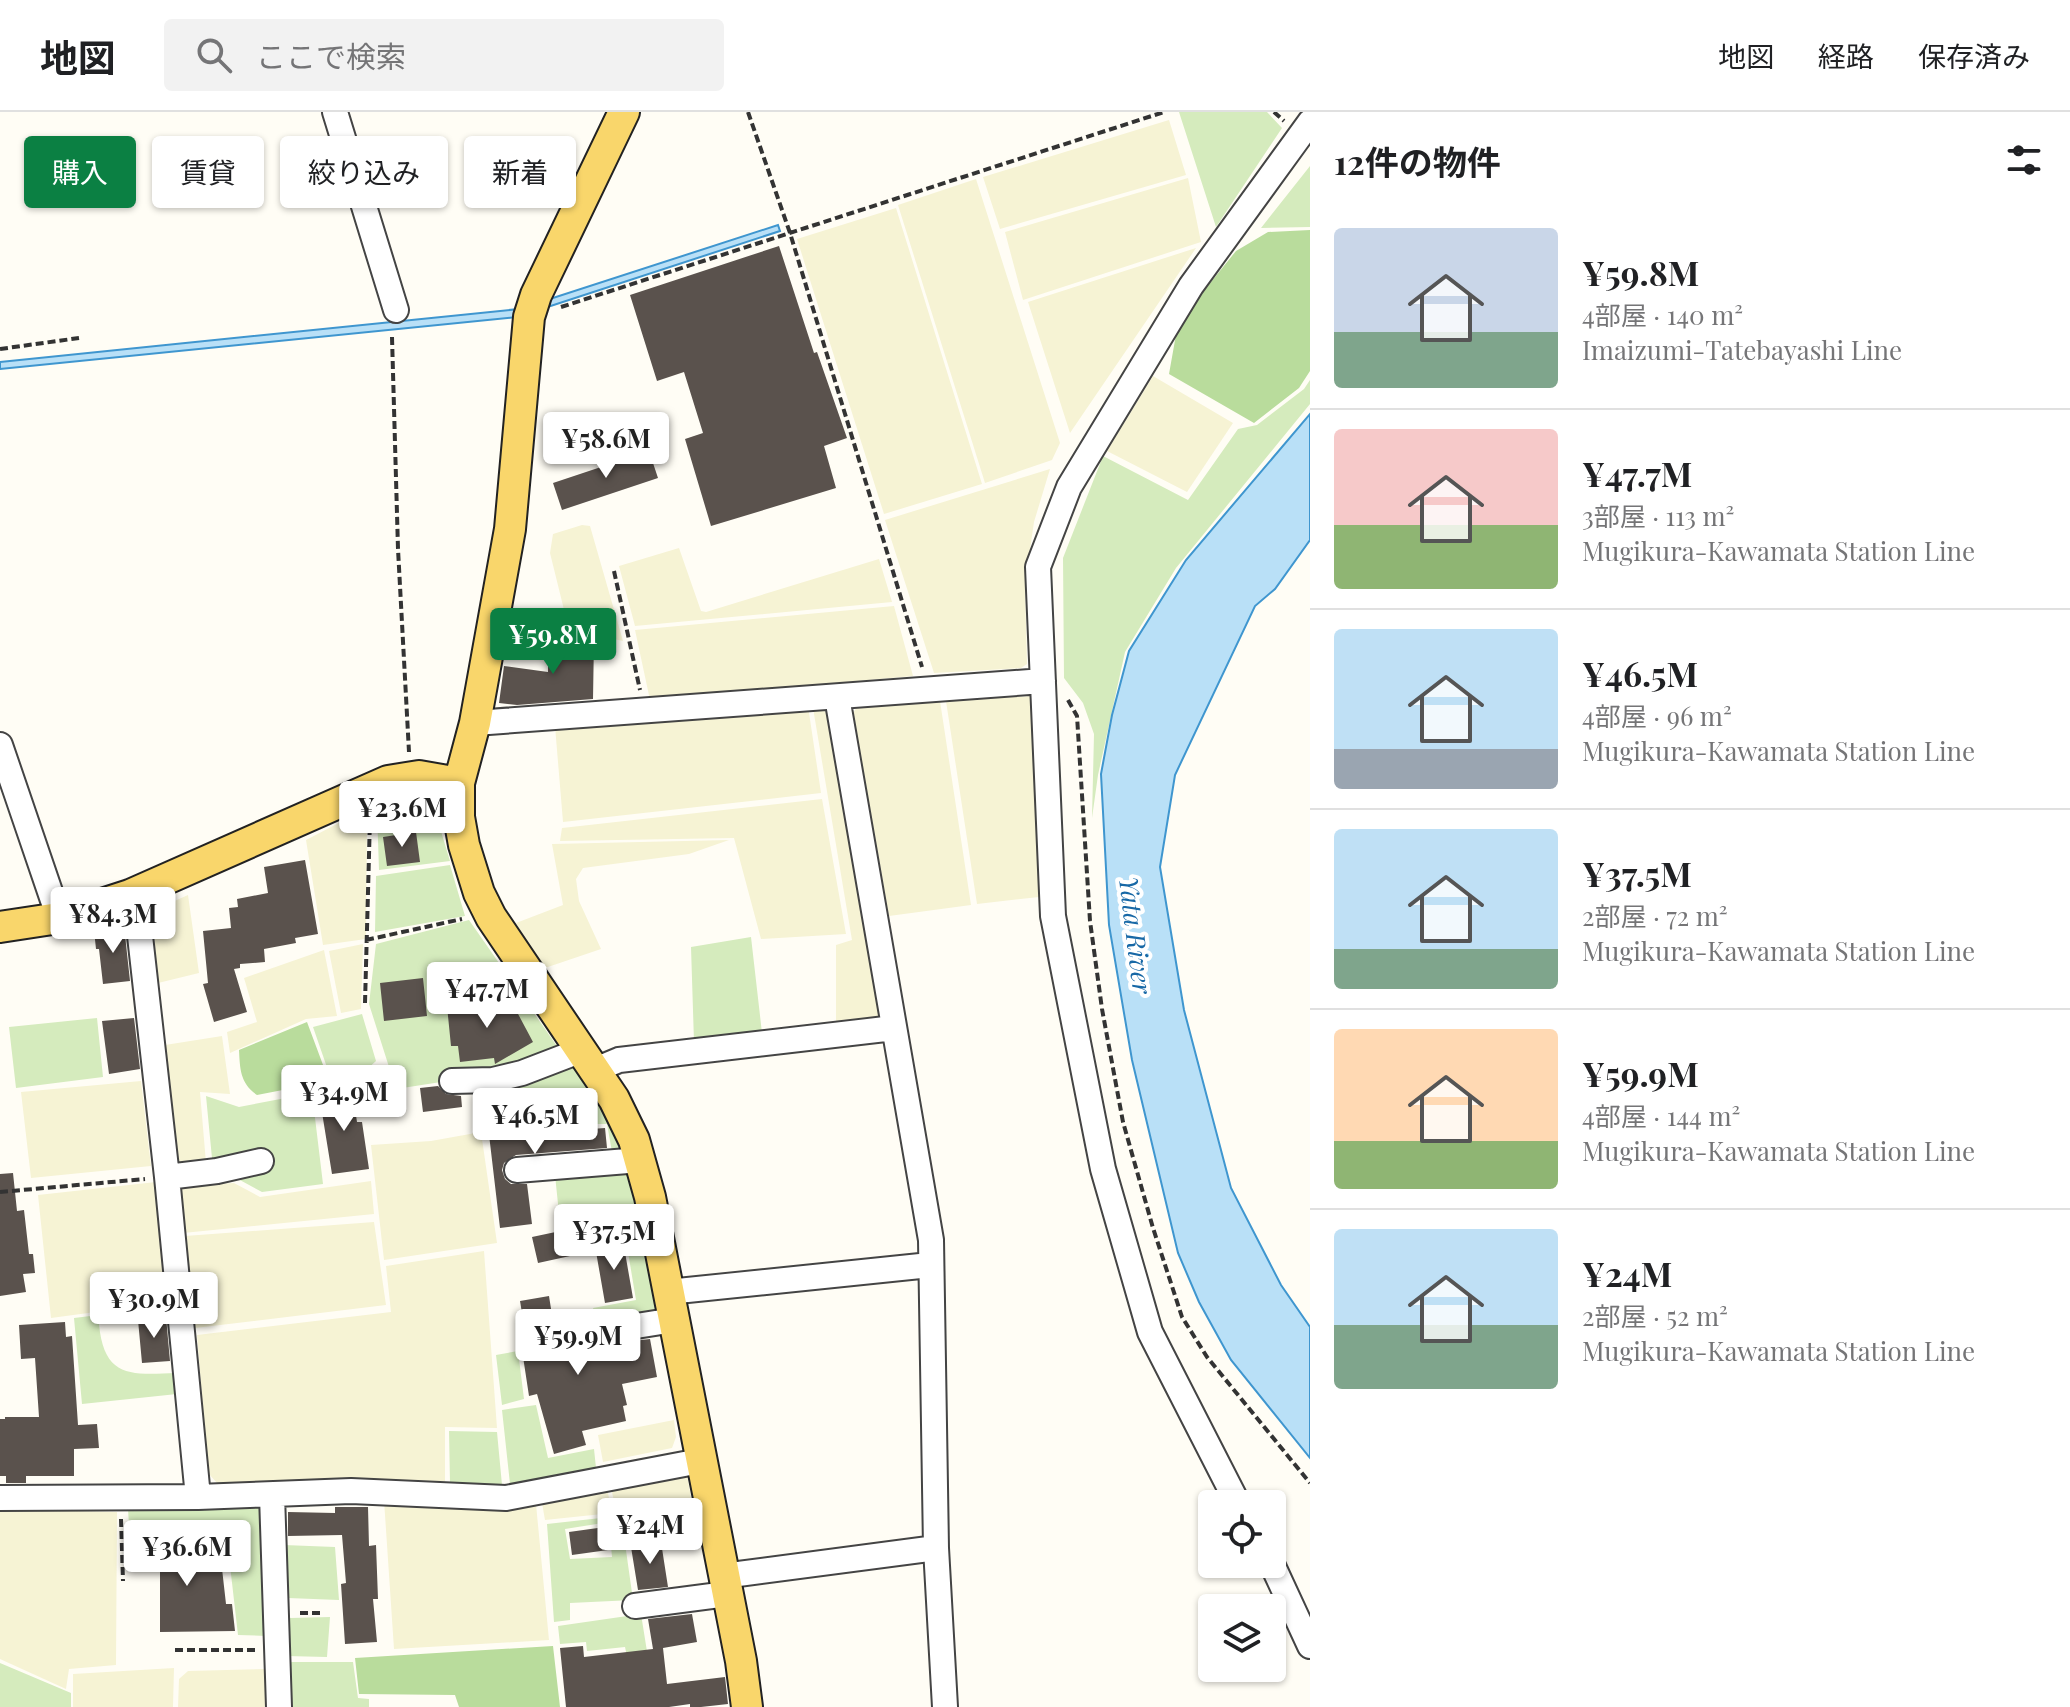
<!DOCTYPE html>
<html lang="ja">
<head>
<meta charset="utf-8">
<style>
  body { margin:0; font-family:"Playfair Display","Noto Sans JP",serif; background:#f2f2f2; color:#202124; height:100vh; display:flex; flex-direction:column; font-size:30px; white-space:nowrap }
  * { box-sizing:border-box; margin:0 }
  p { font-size:26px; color:#757577 }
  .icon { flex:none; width:44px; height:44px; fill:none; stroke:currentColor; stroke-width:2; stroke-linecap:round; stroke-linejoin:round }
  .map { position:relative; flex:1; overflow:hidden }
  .side { display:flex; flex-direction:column; background:#fff; width:760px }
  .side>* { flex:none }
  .banner { position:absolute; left:24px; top:24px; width:760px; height:72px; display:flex; gap:16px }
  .buttons { position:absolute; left:1198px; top:1378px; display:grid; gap:16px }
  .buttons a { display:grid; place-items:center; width:88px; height:88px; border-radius:8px; background:#fff; box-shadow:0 2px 6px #0004; font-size:40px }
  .price { position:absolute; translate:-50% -68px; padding:0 18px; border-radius:8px; background:#fff; color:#222; font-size:26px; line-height:52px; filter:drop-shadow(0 2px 4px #0008) }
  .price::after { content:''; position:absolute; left:50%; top:48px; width:24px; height:18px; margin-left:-12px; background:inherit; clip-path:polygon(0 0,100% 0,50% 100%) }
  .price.selected { background:#0b8043; color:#fff }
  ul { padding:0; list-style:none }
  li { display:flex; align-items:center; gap:24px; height:200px; padding:0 24px }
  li+li { border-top:2px solid #e0e0e0 }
  li span { display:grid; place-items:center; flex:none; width:224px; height:160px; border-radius:8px; color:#555 }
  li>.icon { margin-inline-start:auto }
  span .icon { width:96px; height:96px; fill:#fffc; stroke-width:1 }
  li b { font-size:34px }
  h2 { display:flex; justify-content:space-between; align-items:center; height:96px; padding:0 24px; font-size:34px }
  .tag { padding:0 28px; border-radius:8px; background:#fff; box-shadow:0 2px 6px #0004; font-size:28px; line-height:72px }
  .tag.selected { background:#0b8043; color:#fff }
  header { display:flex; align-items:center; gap:48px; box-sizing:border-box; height:112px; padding:0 40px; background:#fff; border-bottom:2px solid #e0e0e0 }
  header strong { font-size:38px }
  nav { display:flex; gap:44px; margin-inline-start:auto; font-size:28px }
  .search { width:560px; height:72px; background:#f2f2f2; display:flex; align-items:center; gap:20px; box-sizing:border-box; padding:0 28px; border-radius:8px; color:#757577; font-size:30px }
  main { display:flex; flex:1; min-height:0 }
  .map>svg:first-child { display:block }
  .farmland { fill:#f6f3d4 }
  .green { fill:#d5ebbd }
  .forest { fill:#b9dc9c }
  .water { fill:#b9e0f7; stroke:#3f96cf; stroke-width:2 }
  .building { fill:#5a524d }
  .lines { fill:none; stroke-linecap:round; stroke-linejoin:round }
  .minor-casing { stroke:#444; stroke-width:28 }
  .major-casing { stroke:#222; stroke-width:34 }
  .path { stroke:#333; stroke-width:4; stroke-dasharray:8 4; stroke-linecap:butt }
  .minor { stroke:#fff; stroke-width:24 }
  .major { stroke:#f9d66b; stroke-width:30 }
  .labels { text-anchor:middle; stroke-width:8; stroke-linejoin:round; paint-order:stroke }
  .water-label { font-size:26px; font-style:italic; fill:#1768a6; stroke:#fff }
</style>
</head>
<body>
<header>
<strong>地図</strong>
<div class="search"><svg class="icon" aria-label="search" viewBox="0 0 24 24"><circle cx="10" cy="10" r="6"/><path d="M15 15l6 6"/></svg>ここで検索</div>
<nav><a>地図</a><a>経路</a><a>保存済み</a></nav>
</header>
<main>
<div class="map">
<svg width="1310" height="1595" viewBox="0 0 1310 1595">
  <rect width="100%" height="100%" fill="#fffdf5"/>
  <path class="farmland" d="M1169,8L1186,63L1000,117L983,65Z
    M1188,66L1201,130L1023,188L1005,120Z
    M976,67L1060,331L1052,348L985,371L898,93Z
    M896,96L982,372L884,402L797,127Z
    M1196,136L1070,321L1028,190Z
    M1153,264L1233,311L1187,380L1107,339Z
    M1050,357L1034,410L1025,472L1027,552L1021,556L934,561L885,408Z
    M582,413L590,414L623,529L569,518L550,441L553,422Z
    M679,436L701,499L706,500L879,447L892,490L635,514L619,454Z
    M894,494L913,564L650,588L635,518Z
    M1033,584L1035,589L1039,785L977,792L946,589Z
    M940,589L971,793L889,804L853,601L857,595Z
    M808,594L821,681L563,710L555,614Z
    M819,595L828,602L881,904L879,910L836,917V833L852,828L813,596Z
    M822,687L846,822L761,827L734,726L560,729L562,716Z
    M360,700L367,702L366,827L323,833L306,728Z
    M729,728L689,742L583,756L576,767L579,789L601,837L542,857L516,811L563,793L552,732Z
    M188,783L199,861L158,871L152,799Z
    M363,832L361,897L341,901L329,839Z
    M324,838L337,904L306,907L230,941L227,920L257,910L244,866Z
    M222,924L230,982L200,980L206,1051L177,1054L165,933Z
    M141,969L151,1054L31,1066L21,980Z
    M481,1020L497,1131L384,1148L371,1033L431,1029Z
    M371,1069L374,1102L183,1121L177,1074L234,1071L260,1085Z
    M156,1070L170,1190L51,1206L38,1083Z
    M374,1110L386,1193L195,1216L185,1124Z
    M484,1139L497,1316L445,1315V1369L218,1372L208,1361L197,1223L391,1200L386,1154Z
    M674,1308L676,1325L672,1336L603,1350L598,1323Z
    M686,1358L692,1390L617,1402L611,1376Z
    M607,1376L612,1401L545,1408L542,1391Z
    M384,1388L536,1392L549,1528L394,1537Z
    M0,1397L117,1400L116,1553L69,1557L66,1577L0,1547Z
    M174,1556L173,1595H73V1562Z
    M265,1557L266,1595H178L179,1567L188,1559Z"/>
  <path class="green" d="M1179,0H1267L1282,16L1216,115Z
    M1310,54V115L1261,116Z
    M1310,268V292L1176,456L1125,540L1098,663L1092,706L1094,622L1083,591L1064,566L1063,446L1103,344L1188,388L1238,317L1257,313L1304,277Z
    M402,690L440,716L450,749L379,758L377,699L391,691Z
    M450,753L465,804L375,820L376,764Z
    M469,808L559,937L512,959L396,977L369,892L376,832Z
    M751,825L762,921L694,930L691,835Z
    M362,902L376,949L354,969L331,967L313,915Z
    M97,906L103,965L16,976L9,915Z
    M577,955L602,994L621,1035L612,1040L607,1012H595L591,997L476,1009L474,981Z
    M312,981L323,1072L262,1080L238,1067H214L206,984L239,995Z
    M628,1055L642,1118L579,1124L560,1111L555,1063Z
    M642,1125L657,1198C639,1206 615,1208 596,1206L593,1196L636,1188L626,1128Z
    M172,1194L173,1203L100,1210L99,1212C104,1266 131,1263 176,1261L177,1282L82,1292L74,1206Z
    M518,1239L524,1287L502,1293L496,1243Z
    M536,1293L548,1346L594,1337L596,1356L510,1372L502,1298Z
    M449,1319L497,1320L502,1373L450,1371Z
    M260,1395L267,1524L238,1523L228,1436L130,1429L128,1397Z
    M601,1406L603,1411L565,1417L570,1447L612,1445L609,1411L622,1410L633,1488L570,1491V1508L554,1510L547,1412Z
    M284,1433L335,1435L339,1488L288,1486Z
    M641,1502L649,1552L629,1554L625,1535L587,1539L586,1530L560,1532L558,1514Z
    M330,1505L327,1545L286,1544V1510L290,1506Z
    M288,1550H353L358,1586L369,1587V1595H289Z
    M0,1551L71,1581V1595H0Z"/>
  <path class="forest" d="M1310,118V259L1299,276L1254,311L1169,262L1177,217L1198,186L1236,139L1268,120Z
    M307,910L329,969L257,983C240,971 240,957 239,938Z
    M553,1534L560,1595H459L455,1583L359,1582L355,1546Z"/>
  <path class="water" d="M778,113L780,119L517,205L0,257V250L519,197Z
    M1310,302V428L1275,477L1255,494L1175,663L1160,755L1184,898L1231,1076L1281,1173L1310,1215V1346L1231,1248L1199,1190L1178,1141L1132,948L1109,813L1101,662L1112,603L1129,539L1186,448Z"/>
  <path class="building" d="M779,134L814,241L817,240L847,326L824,334L836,376L711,414L685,327L703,321L684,260L657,269L630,183Z
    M649,339L658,366L562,398L553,371Z
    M548,526L594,527L593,587L517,593L499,591L504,554L548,560Z
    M416,720L420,750L387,754L383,725Z
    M305,748L318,822L295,826L296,831L264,837L265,850L240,852V856L234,857L247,900L214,910L203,872L208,871L203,819L231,816L229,796L238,795L237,787L268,781L264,755Z
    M124,814L130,869L103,872L99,837H96L94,818Z
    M423,866L427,904L384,909L380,871Z
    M514,886L517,900L533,930L495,952L494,946L460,950L458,934H451L447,894Z
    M134,906L140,957L109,962L102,909Z
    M438,974L446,982L461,984L462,995L423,1000L420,976Z
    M352,978L357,1010H362L369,1057L332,1062L319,982Z
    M589,1001L591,1017L605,1016L607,1036L516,1043L504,1051L502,1058L505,1067L511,1072H527L532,1112L500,1116L488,1014Z
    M13,1061L17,1099L24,1098L29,1142H33L35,1161L23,1162L26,1180L0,1184V1062Z
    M565,1118L570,1144L538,1151L532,1125Z
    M623,1129L633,1186L605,1191L595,1134Z
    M549,1184L557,1235L581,1230L582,1235L650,1227L657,1265L622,1272L627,1293L623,1294L626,1309L582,1319L586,1333L554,1342L537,1282L529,1284L522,1238L528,1237L520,1189Z
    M166,1205L170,1249L142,1251L138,1208Z
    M65,1210L66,1225L72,1224L78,1313L97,1312L99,1336L74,1337V1364H26V1371H6V1364H0V1307H5V1305H39L35,1246L21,1247L19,1213Z
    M335,1395H368L369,1434L376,1433L378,1487H373L377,1530L345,1532L341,1472L346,1471L342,1423L288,1424V1400L335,1401Z
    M605,1415L608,1438L572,1443L569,1420Z
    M661,1430L668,1475L638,1478L631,1435Z
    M133,1432L179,1433V1443L220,1439L226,1492H232L235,1519L160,1520V1460L133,1459Z
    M692,1502L697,1530L663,1536L667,1572L725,1565L728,1592L701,1595H690V1592L669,1595H566L560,1536L583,1534L584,1545L653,1537L648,1507Z"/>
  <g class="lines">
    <defs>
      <path id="minor" d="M335,0L396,198
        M837,585L931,1128L936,1436L945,1595
        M475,611L1043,569
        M0,633L59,806
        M130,783L138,806L167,1065L198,1385
        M595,958L619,948L894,916
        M452,969L493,968L522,961L582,938
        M517,1058L640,1048
        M167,1065L217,1059L261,1049
        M668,1180L930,1153
        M611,1218L674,1208
        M272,1383L279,1595
        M0,1386L198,1385L351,1379L506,1386L700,1349
        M1238,1392L1150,1220L1103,1057L1053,804L1038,455L1069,375L1191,174L1310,10
        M1272,1452L1310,1534
        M723,1464L936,1436
        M635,1494L727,1482"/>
      <path id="major" d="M624,0L536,183L529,205L510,417L475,611L459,671V705L464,733L479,781L491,805L614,987L634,1028L650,1085L741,1549L747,1595
        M0,815L59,806L130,783L388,669L419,664L459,671"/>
    </defs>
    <use href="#minor" class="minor-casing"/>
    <use href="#major" class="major-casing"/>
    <path class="path" d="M748,0L790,121L922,555
      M1274,0L1284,9
      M561,195L1164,0
      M392,225L398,437L409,640
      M0,237L79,226
      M614,459L640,578
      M1068,588L1077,604L1090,809L1102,897L1123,1010L1153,1116L1182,1205L1207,1245L1310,1371
      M366,828L462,807
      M365,891L370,706
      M0,1080L145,1067
      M121,1407L123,1469
      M300,1501H322
      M175,1538H255"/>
    <use href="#minor" class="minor"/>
    <use href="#major" class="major"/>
  </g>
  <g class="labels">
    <g class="water-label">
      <text transform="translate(1135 823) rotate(83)" y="9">Yata River</text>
    </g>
  </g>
</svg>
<div class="buttons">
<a><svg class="icon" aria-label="locate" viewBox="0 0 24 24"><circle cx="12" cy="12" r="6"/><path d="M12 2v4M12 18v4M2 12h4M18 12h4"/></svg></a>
<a><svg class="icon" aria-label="layers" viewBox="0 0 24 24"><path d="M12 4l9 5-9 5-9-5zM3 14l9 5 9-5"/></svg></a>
</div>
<b class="price" style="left:606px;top:368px">¥58.6M</b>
<b class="price selected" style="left:553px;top:564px">¥59.8M</b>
<b class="price" style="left:402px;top:737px">¥23.6M</b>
<b class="price" style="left:113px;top:843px">¥84.3M</b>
<b class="price" style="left:487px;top:918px">¥47.7M</b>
<b class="price" style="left:344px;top:1021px">¥34.9M</b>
<b class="price" style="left:535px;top:1044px">¥46.5M</b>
<b class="price" style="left:614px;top:1160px">¥37.5M</b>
<b class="price" style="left:154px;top:1228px">¥30.9M</b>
<b class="price" style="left:578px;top:1265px">¥59.9M</b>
<b class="price" style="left:650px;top:1454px">¥24M</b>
<b class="price" style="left:187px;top:1476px">¥36.6M</b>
<div class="banner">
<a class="tag selected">購入</a>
<a class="tag">賃貸</a>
<a class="tag">絞り込み</a>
<a class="tag">新着</a>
</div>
</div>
<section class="side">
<h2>12件の物件<svg class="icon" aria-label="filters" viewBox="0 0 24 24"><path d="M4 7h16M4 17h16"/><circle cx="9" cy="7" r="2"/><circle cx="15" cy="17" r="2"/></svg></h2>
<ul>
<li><span style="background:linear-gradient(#c9d6e8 65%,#7fa58c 0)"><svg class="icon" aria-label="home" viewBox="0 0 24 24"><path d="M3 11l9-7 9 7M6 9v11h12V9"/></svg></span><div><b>¥59.8M</b><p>4部屋 · 140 m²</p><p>Imaizumi-Tatebayashi Line</p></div></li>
<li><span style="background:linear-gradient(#f6c9c9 60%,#8fb573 0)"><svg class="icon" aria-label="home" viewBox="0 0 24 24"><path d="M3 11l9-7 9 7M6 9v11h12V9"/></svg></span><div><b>¥47.7M</b><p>3部屋 · 113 m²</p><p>Mugikura-Kawamata Station Line</p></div></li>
<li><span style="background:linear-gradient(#bfe0f5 75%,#9aa5b1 0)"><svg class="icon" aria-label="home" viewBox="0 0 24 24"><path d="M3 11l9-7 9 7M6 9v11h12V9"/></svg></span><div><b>¥46.5M</b><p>4部屋 · 96 m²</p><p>Mugikura-Kawamata Station Line</p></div></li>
<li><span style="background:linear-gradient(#bfe0f5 75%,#7fa58c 0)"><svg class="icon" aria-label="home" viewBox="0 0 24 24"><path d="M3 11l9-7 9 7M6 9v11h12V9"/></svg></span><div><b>¥37.5M</b><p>2部屋 · 72 m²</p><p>Mugikura-Kawamata Station Line</p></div></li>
<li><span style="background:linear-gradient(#ffd9b3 70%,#8fb573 0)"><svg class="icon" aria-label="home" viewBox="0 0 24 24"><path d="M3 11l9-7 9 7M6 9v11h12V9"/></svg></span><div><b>¥59.9M</b><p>4部屋 · 144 m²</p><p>Mugikura-Kawamata Station Line</p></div></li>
<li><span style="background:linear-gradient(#bfe0f5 60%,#7fa58c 0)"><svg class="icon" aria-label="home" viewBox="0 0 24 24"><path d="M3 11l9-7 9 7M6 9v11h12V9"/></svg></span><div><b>¥24M</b><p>2部屋 · 52 m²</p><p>Mugikura-Kawamata Station Line</p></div></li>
</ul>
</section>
</main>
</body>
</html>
